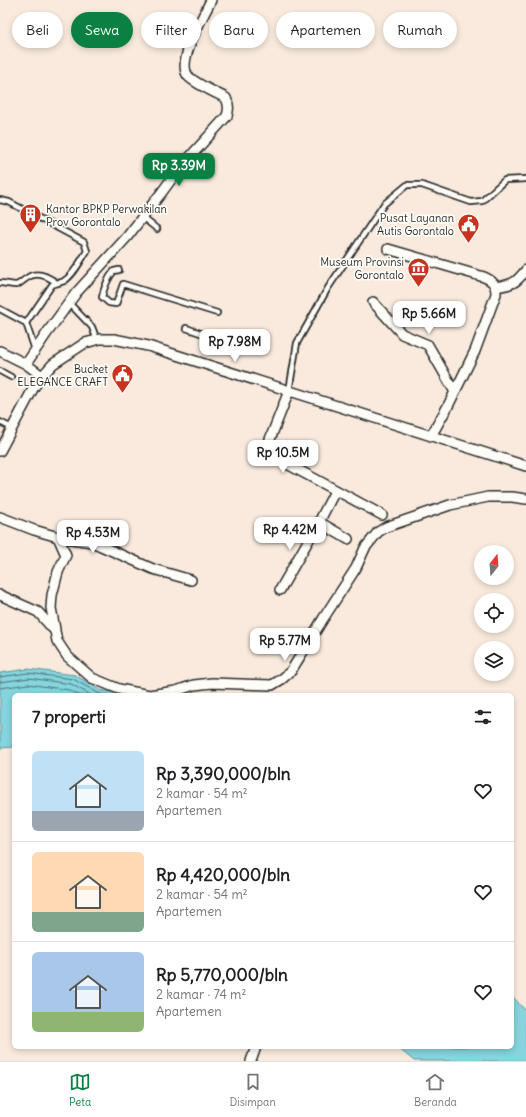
<!DOCTYPE html>
<html lang="id">
<head>
<meta charset="utf-8">
<style>
  body { margin:0; font-family:Delius,sans-serif; background:#f2f2f2; color:#202124; height:100vh; display:flex; flex-direction:column; font-size:15px; white-space:nowrap }
  * { box-sizing:border-box; margin:0 }
  p { font-size:13px; color:#757577 }
  .icon { flex:none; width:22px; height:22px; fill:none; stroke:currentColor; stroke-width:2; stroke-linecap:round; stroke-linejoin:round }
  .map { position:relative; flex:1; overflow:hidden }
  .sheet { position:absolute; left:12px; top:693px; width:502px; height:356px; display:flex; flex-direction:column; background:#fff; border-radius:6px; box-shadow:0 2px 6px #0003 }
  .sheet>* { flex:none }
  .top-card { position:absolute; left:12px; top:12px; width:502px; height:36px; display:flex; gap:8px }
  .needle { width:26px; rotate:17deg }
  .tools { position:absolute; left:474px; top:545px; display:grid; gap:8px }
  .tools a { display:grid; place-items:center; width:40px; height:40px; border-radius:50%; background:#fff; box-shadow:0 2px 6px #0003; font-size:20px }
  .price { position:absolute; translate:-50% -34px; padding:0 9px; border-radius:8px; background:#fff; color:#222; font-size:13px; line-height:26px; filter:drop-shadow(0 1px 2px #0008) }
  .price::after { content:''; position:absolute; left:50%; top:24px; width:12px; height:9px; margin-left:-6px; background:inherit; clip-path:polygon(0 0,100% 0,50% 100%) }
  .price.current { background:#0b8043; color:#fff }
  ul { padding:0; list-style:none }
  li { display:flex; align-items:center; gap:12px; height:100px; padding:0 20px }
  li+li { border-top:1px solid #e0e0e0 }
  li span { display:grid; place-items:center; flex:none; width:112px; height:80px; border-radius:6px; color:#555 }
  li>.icon { margin-inline-start:auto }
  span .icon { width:48px; height:48px; fill:#fffc; stroke-width:1 }
  li b { font-size:17px }
  h2 { display:flex; justify-content:space-between; align-items:center; height:48px; padding:0 20px; font-size:17px }
  .pill { padding:0 14px; border-radius:18px; background:#fff; box-shadow:0 2px 6px #0003; font-size:14px; line-height:36px }
  .pill.current { background:#0b8043; color:#fff }
  .dock { display:flex; justify-content:space-around; align-items:center; height:56px; border-top:1px solid #e0e0e0; background:#fff; font-size:11px; color:#757577 }
  .dock a { display:grid; justify-items:center; gap:2px }
  .dock .current { color:#0b8043 }
  .map>svg:first-child { display:block }
  .water { fill:#84d5de; stroke:#609196 }
  .lines { fill:none; stroke-linecap:round; stroke-linejoin:round }
  .shore { stroke:#4f6f73; stroke-width:1 }
  .lane-casing { stroke:#2b2b2b; stroke-width:8 }
  .street-casing { stroke:#2b2b2b; stroke-width:12 }
  .lane { stroke:#fdfcf7; stroke-width:4.5 }
  .street { stroke:#fdfcf7; stroke-width:9 }
  .labels { text-anchor:middle; stroke-width:3.5; stroke-linejoin:round; paint-order:stroke }
  .poi-label { font-size:11px; fill:#2b2b2b; stroke:#fdfcf7; text-anchor:end }
</style>
</head>
<body>
<div class="map">
<svg width="526" height="1061" viewBox="0 0 526 1061">
  <rect width="100%" height="100%" fill="#f9eadd"/>
  <filter id="ink" filterUnits="userSpaceOnUse"><feTurbulence type="fractalNoise" baseFrequency=".025" numOctaves="2"/><feDisplacementMap in="SourceGraphic" scale="8" xChannelSelector="R" yChannelSelector="G"/><feConvolveMatrix kernelMatrix="1 2 1 2 8 2 1 2 1" color-interpolation-filters="sRGB"/></filter>
  <g filter="url(#ink)">
    <path class="water" d="M28,669L75,675L100,690L124,695H14V747L0,748V673Z
      M512,996L526,1011V1061H414L397,1047H512Z"/>
    <g class="lines">
      <path class="shore" d="M0,677L28,673L73,679L98,693L105,695
        M0,682L29,678L71,684L91,695
        M0,688L28,684L69,690L79,695"/>
      <defs>
        <path id="lane" d="M0,200L9,202L84,242L87,251C81,260 74,275 64,281C60,283 56,283 52,285L26,323L35,350
          M142,217L157,229
          M119,270L114,271C108,278 104,288 102,297L109,303L116,304L123,284L217,313
          M0,283C5,283 11,285 16,285C21,284 23,280 27,278C37,270 49,277 57,283
          M69,303L92,327L97,340
          M0,309L26,323
          M186,328L209,336
          M0,371L11,377
          M289,391L297,343L328,288L384,204L407,185H422L471,202L482,201L505,180L526,179
          M0,422L12,428"/>
        <path id="street" d="M388,249L484,277C493,281 496,284 496,294L475,351L448,406L431,436
          M496,287C513,284 515,284 526,270
          M373,302L402,334L428,345L455,392
          M0,351L26,364L42,376
          M26,364L47,333L76,293L127,237L162,192L178,170L227,116C229,109 229,105 226,98C216,93 194,83 188,76C176,61 204,16 211,0
          M289,391L265,452L382,515
          M0,451L34,387L42,376L53,364L85,343L100,339H114L148,346L526,466
          M335,491L319,522L348,539
          M0,517L34,530L58,537L92,542L153,569L191,580
          M280,590L319,522
          M0,595L38,612L55,631L57,641L67,656L92,678L119,689L149,695L176,691L194,685L212,683L272,685L282,679L291,671L323,619L356,568L365,548L378,532L386,527L450,505L488,497H512L526,499
          M55,629L51,608L52,595L58,572L66,555L58,537
          M251,1061L256,1047"/>
      </defs>
      <use href="#lane" class="lane-casing"/>
      <use href="#street" class="street-casing"/>
      <use href="#lane" class="lane"/>
      <use href="#street" class="street"/>
    </g>
  </g>
  <defs>
    <symbol id="building-pin" viewBox="-11 -11 22 30"><path d="M0 17L-7.5 6A9.5 9.5 0 1 1 7.5 6Z" fill="#c8321e" stroke="#fdfcf7"/><path d="M-4-6H4V6H1V3H-1V6H-4ZM-2.5-4.3h1.7v1.8h-1.7ZM.8-4.3h1.7v1.8H.8ZM-2.5-1h1.7V.8h-1.7ZM.8-1h1.7V.8H.8Z" fill="#fff"/></symbol>
    <symbol id="civic-pin" viewBox="-11 -11 22 30"><path d="M0 17L-7.5 6A9.5 9.5 0 1 1 7.5 6Z" fill="#c8321e" stroke="#fdfcf7"/><path d="M-.6-6.5H3V-4.5H.6V-3L4-1V1h2V6H-6V1h2V-1L-.6-3ZM-1.2 2.5V6h2.4V2.5Z" fill="#fff"/></symbol>
    <symbol id="museum-pin" viewBox="-11 -11 22 30"><path d="M0 17L-7.5 6A9.5 9.5 0 1 1 7.5 6Z" fill="#c8321e" stroke="#fdfcf7"/><path d="M0-6L6-3V-2H-6V-3ZM-5-1h2V3h-2ZM-1-1h2V3h-2ZM3-1h2V3H3ZM-6 4H6V6H-6Z" fill="#fff"/></symbol>
  </defs>
  <g fill-rule="evenodd">
    <use href="#building-pin" x="18" y="202" width="25" height="34"/>
    <use href="#civic-pin" x="456" y="212" width="25" height="34"/>
    <use href="#museum-pin" x="406" y="256" width="25" height="34"/>
    <use href="#civic-pin" x="110" y="362" width="25" height="34"/>
  </g>
  <g class="labels">
    <g class="poi-label">
      <text x="46" y="213" text-anchor="start">Kantor BPKP Perwakilan<tspan x="46" dy="13">Prov Gorontalo</tspan></text>
      <text x="454" y="222">Pusat Layanan<tspan x="454" dy="13">Autis Gorontalo</tspan></text>
      <text x="404" y="266">Museum Provinsi<tspan x="404" dy="13">Gorontalo</tspan></text>
      <text x="108" y="373">Bucket<tspan x="108" dy="13">ELEGANCE CRAFT</tspan></text>
    </g>
  </g>
</svg>
<div class="tools">
<a><svg class="needle" viewBox="-14 -14 28 28"><path d="M0-13l5 13h-10z" fill="#e53935"/><path d="M0 13l5-13h-10z" fill="#757577"/></svg></a>
<a><svg class="icon" aria-label="locate" viewBox="0 0 24 24"><circle cx="12" cy="12" r="6"/><path d="M12 2v4M12 18v4M2 12h4M18 12h4"/></svg></a>
<a><svg class="icon" aria-label="layers" viewBox="0 0 24 24"><path d="M12 4l9 5-9 5-9-5zM3 14l9 5 9-5"/></svg></a>
</div>
<b class="price current" style="left:179px;top:187px">Rp 3.39M</b>
<b class="price" style="left:429px;top:335px">Rp 5.66M</b>
<b class="price" style="left:235px;top:363px">Rp 7.98M</b>
<b class="price" style="left:283px;top:474px">Rp 10.5M</b>
<b class="price" style="left:290px;top:551px">Rp 4.42M</b>
<b class="price" style="left:93px;top:554px">Rp 4.53M</b>
<b class="price" style="left:285px;top:662px">Rp 5.77M</b>
<div class="top-card">
<a class="pill">Beli</a>
<a class="pill current">Sewa</a>
<a class="pill">Filter</a>
<a class="pill">Baru</a>
<a class="pill">Apartemen</a>
<a class="pill">Rumah</a>
</div>
<section class="sheet">
<h2>7 properti<svg class="icon" aria-label="filters" viewBox="0 0 24 24"><path d="M4 7h16M4 17h16"/><circle cx="9" cy="7" r="2"/><circle cx="15" cy="17" r="2"/></svg></h2>
<ul>
<li><span style="background:linear-gradient(#bfe0f5 75%,#9aa5b1 0)"><svg class="icon" aria-label="home" viewBox="0 0 24 24"><path d="M3 11l9-7 9 7M6 9v11h12V9"/></svg></span><div><b>Rp 3,390,000/bln</b><p>2 kamar · 54 m²</p><p>Apartemen</p></div><svg class="icon" aria-label="heart" viewBox="0 0 24 24"><path d="M12 20l-8-8c-3-5 5-10 8-4 3-6 11-1 8 4z"/></svg></li>
<li><span style="background:linear-gradient(#ffd9b3 75%,#7fa58c 0)"><svg class="icon" aria-label="home" viewBox="0 0 24 24"><path d="M3 11l9-7 9 7M6 9v11h12V9"/></svg></span><div><b>Rp 4,420,000/bln</b><p>2 kamar · 54 m²</p><p>Apartemen</p></div><svg class="icon" aria-label="heart" viewBox="0 0 24 24"><path d="M12 20l-8-8c-3-5 5-10 8-4 3-6 11-1 8 4z"/></svg></li>
<li><span style="background:linear-gradient(#a9c7e8 75%,#8fb573 0)"><svg class="icon" aria-label="home" viewBox="0 0 24 24"><path d="M3 11l9-7 9 7M6 9v11h12V9"/></svg></span><div><b>Rp 5,770,000/bln</b><p>2 kamar · 74 m²</p><p>Apartemen</p></div><svg class="icon" aria-label="heart" viewBox="0 0 24 24"><path d="M12 20l-8-8c-3-5 5-10 8-4 3-6 11-1 8 4z"/></svg></li>
</ul>
</section>
</div>
<nav class="dock">
<a class="current"><svg class="icon" aria-label="map" viewBox="0 0 24 24"><path d="M3 6l6-2 6 2 6-2v14l-6 2-6-2-6 2zM9 4v14M15 6v14"/></svg>Peta</a>
<a><svg class="icon" aria-label="saved" viewBox="0 0 24 24"><path d="M7 4h10v16l-5-4-5 4z"/></svg>Disimpan</a>
<a><svg class="icon" aria-label="home" viewBox="0 0 24 24"><path d="M3 11l9-7 9 7M6 9v11h12V9"/></svg>Beranda</a>
</nav>
</body>
</html>
